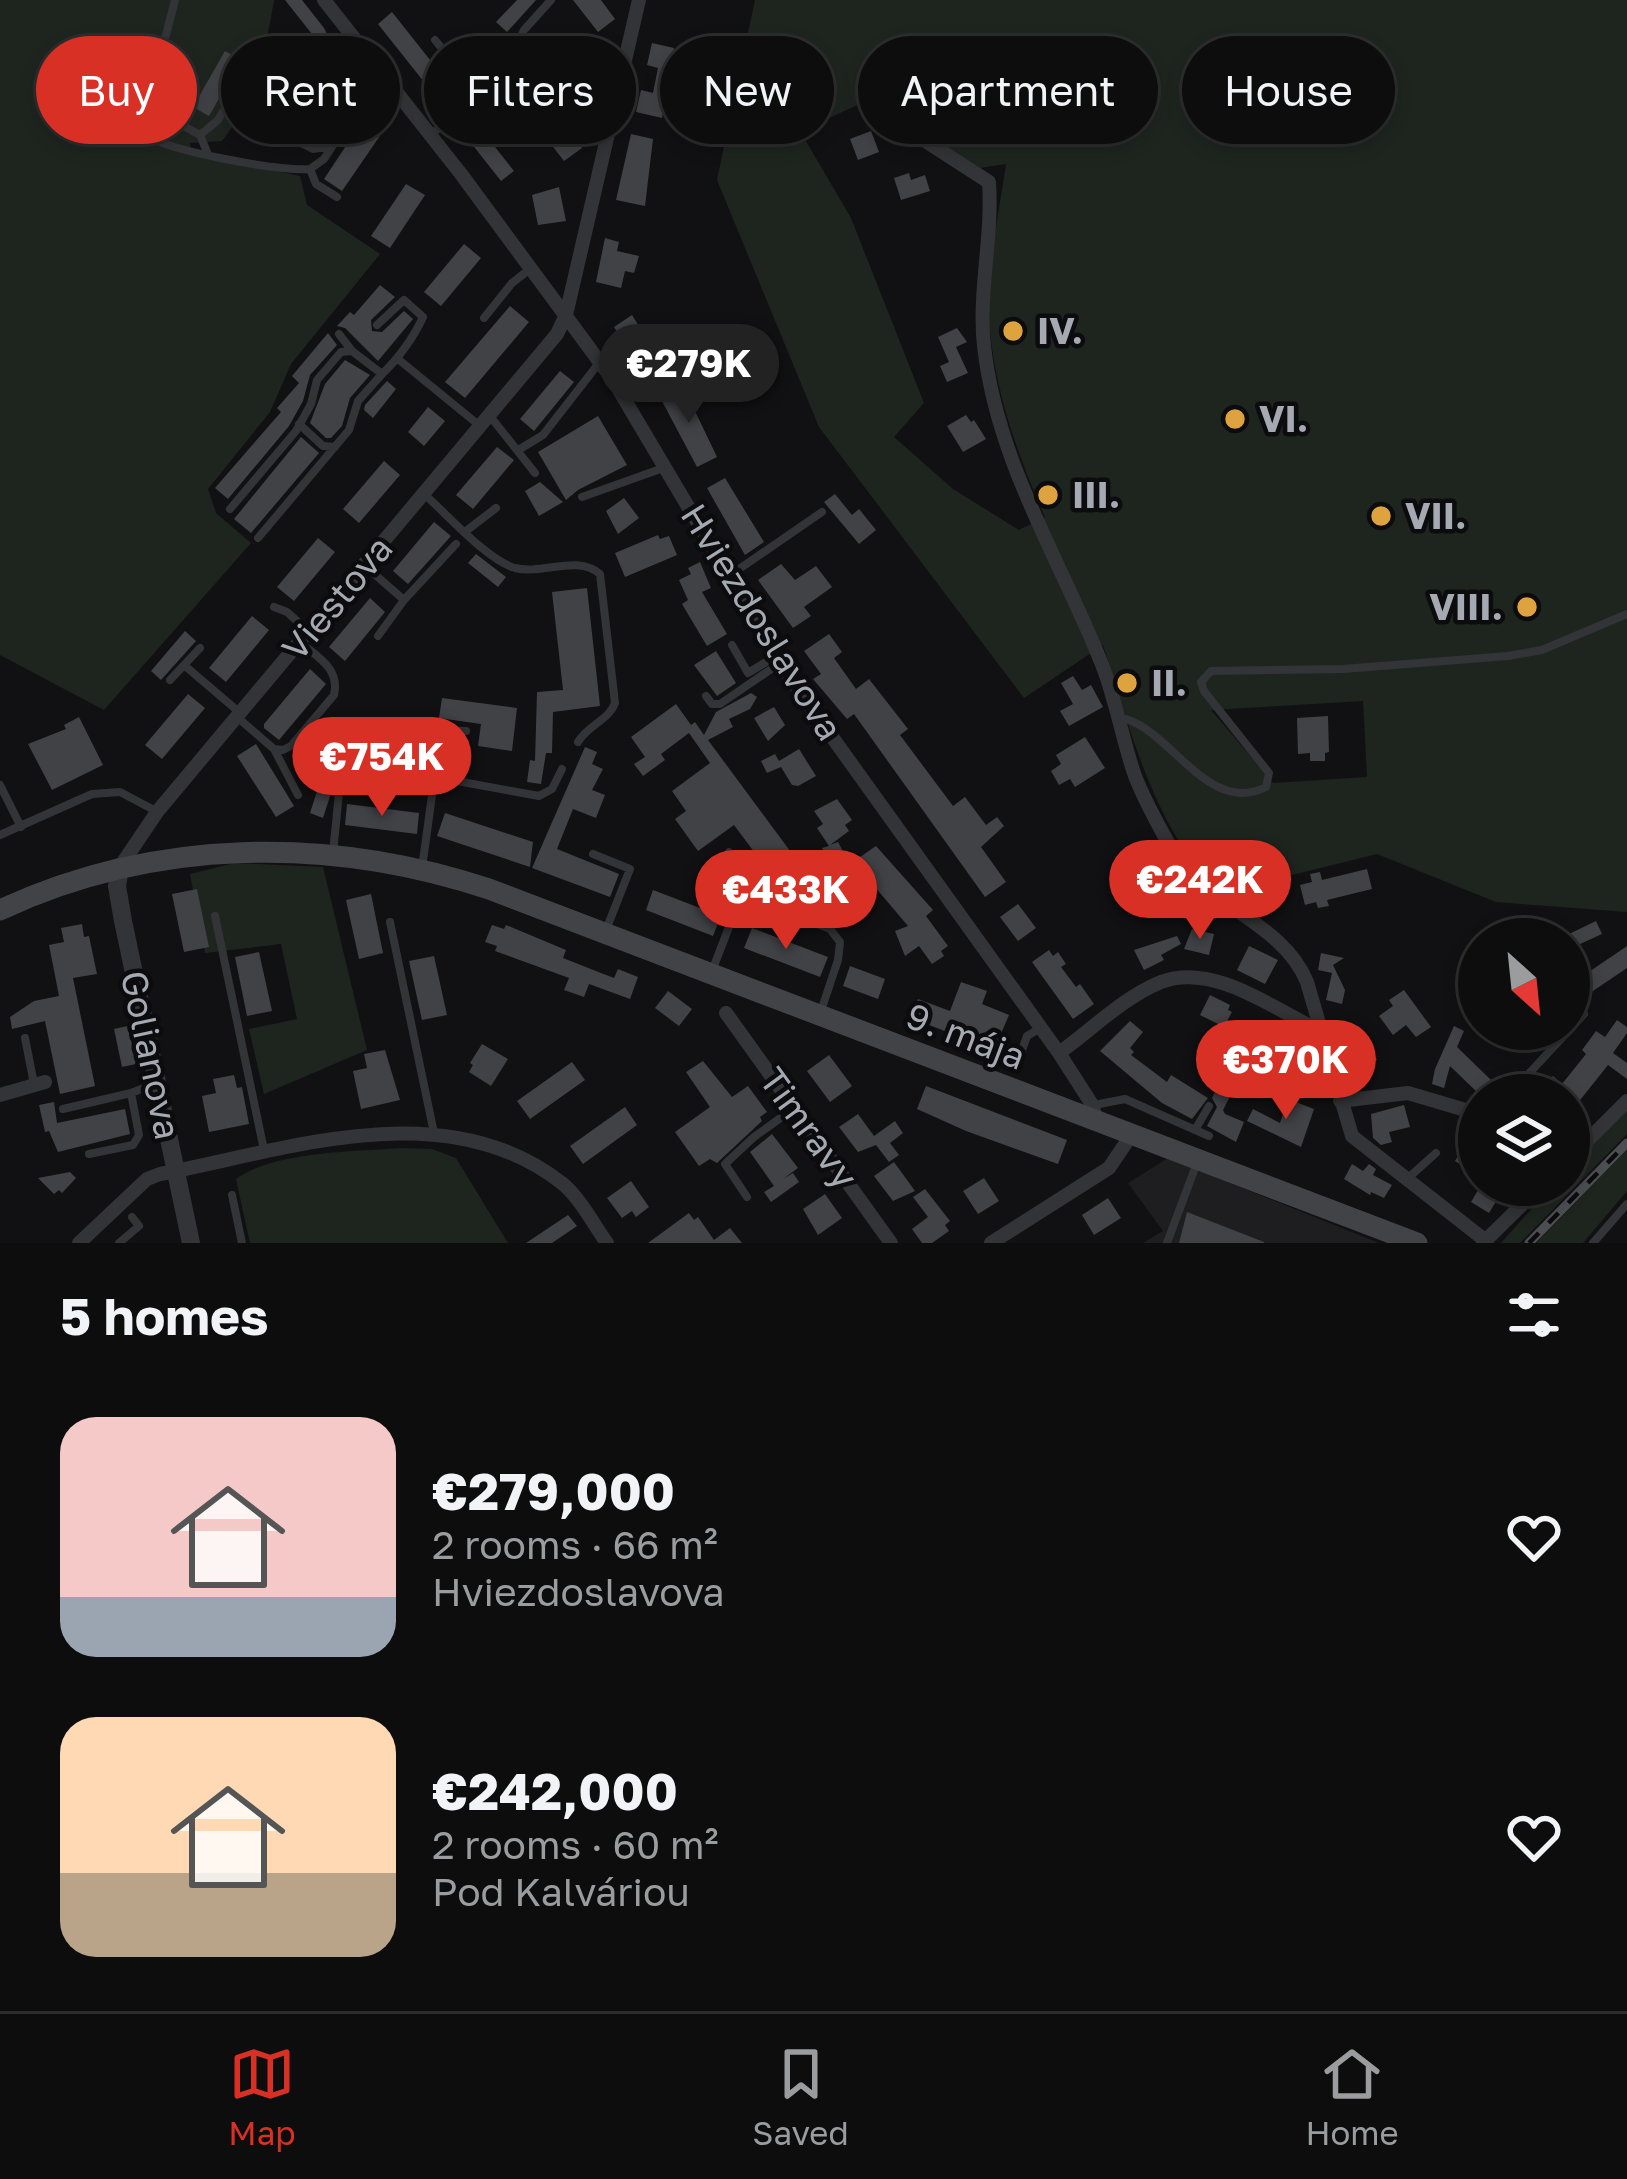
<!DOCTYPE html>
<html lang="en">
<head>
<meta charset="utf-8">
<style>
  body { margin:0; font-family:"Golos Text",sans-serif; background:#161617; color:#f1f3f6; height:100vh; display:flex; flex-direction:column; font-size:45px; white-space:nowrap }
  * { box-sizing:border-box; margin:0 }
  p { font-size:39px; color:#9a9c9e }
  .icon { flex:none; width:66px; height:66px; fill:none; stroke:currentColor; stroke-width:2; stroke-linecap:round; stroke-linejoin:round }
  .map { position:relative; height:1243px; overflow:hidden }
  .panel { display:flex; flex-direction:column; background:#0d0d0e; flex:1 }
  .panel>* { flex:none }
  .guide { position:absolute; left:36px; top:36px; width:1557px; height:108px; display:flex; gap:24px }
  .needle { width:78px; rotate:153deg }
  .fabs { position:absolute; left:1458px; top:918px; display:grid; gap:24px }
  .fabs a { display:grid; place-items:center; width:132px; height:132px; border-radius:50%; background:#0d0d0e; box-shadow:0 6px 18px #0003,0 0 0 3px #2d2d2e; font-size:60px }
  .price { position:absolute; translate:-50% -102px; padding:0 27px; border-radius:42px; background:#d93025; color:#fff; font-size:39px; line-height:78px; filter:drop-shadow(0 3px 6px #0008) }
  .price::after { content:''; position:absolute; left:50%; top:72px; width:36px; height:27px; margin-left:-18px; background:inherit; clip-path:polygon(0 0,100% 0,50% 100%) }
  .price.selected { background:#222; color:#fff }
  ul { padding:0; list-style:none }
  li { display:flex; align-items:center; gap:36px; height:300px; padding:0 60px }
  li span { display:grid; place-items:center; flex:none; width:336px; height:240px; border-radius:36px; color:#555 }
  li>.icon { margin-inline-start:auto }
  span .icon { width:144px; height:144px; fill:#fffc; stroke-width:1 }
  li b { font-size:51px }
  h2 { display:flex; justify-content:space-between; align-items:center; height:144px; padding:0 60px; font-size:51px }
  .pill { padding:0 42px; border-radius:54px; background:#0d0d0e; box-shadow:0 6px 18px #0003,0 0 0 3px #2d2d2e; font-size:42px; line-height:108px }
  .pill.selected { background:#d93025; color:#fff }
  .menu { display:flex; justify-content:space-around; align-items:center; height:168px; border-top:3px solid #2d2d2e; background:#0d0d0e; font-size:33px; color:#9a9c9e }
  .menu a { display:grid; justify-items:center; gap:6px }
  .menu .selected { color:#d93025 }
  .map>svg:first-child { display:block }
  .built { fill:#1e1e20 }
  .green { fill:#1e251f; fill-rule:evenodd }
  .building { fill:#404246 }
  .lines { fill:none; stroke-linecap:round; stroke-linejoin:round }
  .service { stroke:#333437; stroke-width:8 }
  .minor { stroke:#333437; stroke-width:14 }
  .tertiary { stroke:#333437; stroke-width:18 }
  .secondary { stroke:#414347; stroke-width:21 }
  .rail-casing { stroke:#4c4e52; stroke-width:9 }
  .rail { stroke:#0c0c0e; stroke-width:4.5; stroke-dasharray:14; stroke-linecap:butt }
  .poi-dot { fill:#dea23e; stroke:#0c0c0e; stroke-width:4.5 }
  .labels { text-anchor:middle; stroke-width:9; stroke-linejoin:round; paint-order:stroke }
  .poi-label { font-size:36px; font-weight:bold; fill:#a4a9b2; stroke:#0c0c0e; text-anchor:start }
  .street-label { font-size:36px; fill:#a4a9b2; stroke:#0c0c0e }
</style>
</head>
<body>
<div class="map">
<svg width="1627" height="1243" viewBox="0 0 1627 1243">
  <rect width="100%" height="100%" fill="#111113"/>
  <path class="built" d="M1168,1158L1379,1243H1143L1163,1231L1128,1183Z"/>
  <path class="green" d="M0,0H274C265,54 256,97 222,141L190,143L192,153L300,176L307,205L380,254L291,364L270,412L208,489L216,513L251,543L104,710L0,655Z
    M755,0H1627V912L1496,902L1377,854L1288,876L1229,902C1155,835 1133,737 1103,645L1024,698L819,427L717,180ZM889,91L933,138L980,168L1006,164C999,212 988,263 989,312C991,382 1017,454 1045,517L1019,530L953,489L894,437L924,403L851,218L800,131ZM1363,701L1367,777L1273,783L1211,710Z
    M235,863L323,867L367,1050L264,1094L249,1029L297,1019L281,944L205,953L190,874Z
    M1627,1110V1134L1520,1243H1501L1553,1185H1569V1169Z
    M400,1148L432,1149L456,1158L508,1243H250L236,1179C275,1151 353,1152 400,1148Z
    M1627,1150V1191L1583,1243H1536Z"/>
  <path class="building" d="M285,0H302L324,28L343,66L305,88L288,61L319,43Z
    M517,0H536L507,32L496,22Z
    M573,0H601L615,19L598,32Z
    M392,12L461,99L447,111L378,24Z
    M652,43L674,48L662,118L636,112L641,90L653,93L658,68L647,65Z
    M571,48L599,85L582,98L554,62Z
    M225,51L241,60L209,116L193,107Z
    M554,111L582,148L564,161L536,125Z
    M365,117L384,130L342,191L324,179Z
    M473,119L514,171L501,181L460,129Z
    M871,131L879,152L858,160L850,139Z
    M631,134L653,139L645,206L616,200Z
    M909,173L911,180L925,175L930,191L901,200L894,178Z
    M406,184L425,195L390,248L371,236Z
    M559,187L566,221L538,225L532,195Z
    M605,238L619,242L617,251L639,256L634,273L625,271L621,288L596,282Z
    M464,244L481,258L441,306L424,292Z
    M380,285L395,297L371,320L372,331L382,332L404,311L413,319L378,361L345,328L337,326L350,312L354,315Z
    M510,306L529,322L465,398L445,382Z
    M632,315L666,370L648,382L614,327Z
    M957,328L967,342L956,347L968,373L947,382L940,366L949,362L938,337Z
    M328,333L337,345L310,375L303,401L289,426L228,499L215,488L281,412L277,408L299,383L292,376Z
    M345,360L370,375L350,398L342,426L331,438H326L310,423L325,384Z
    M560,371L574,382L534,431L520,419Z
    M387,381L396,389L373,418L364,410L365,405Z
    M683,386L717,457L697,467L663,403L662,396Z
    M428,407L445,421L424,446L408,432Z
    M966,415L971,422L974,420L986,439L963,452L947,426Z
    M598,416L627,465L578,490L566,500L538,452Z
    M301,437L319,453L251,533L234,519Z
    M497,447L514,460L473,509L456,495Z
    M384,461L400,475L359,523L343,509Z
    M725,478L764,542L745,555L707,488Z
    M540,482L563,502L539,516L525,491Z
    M835,494L852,515L859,509L876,530L859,544L824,502Z
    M624,498L639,518L618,534L606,511Z
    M434,522L451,536L408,584L393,571Z
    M658,535L660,539L669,536L677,555L625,577L615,553Z
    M318,538L335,552L294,601L277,587Z
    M476,554L506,577L498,587L468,563Z
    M700,562L711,588L702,592L727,634L707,646L682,604L688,600L679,580L691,574L688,568Z
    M781,564L795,580L816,566L832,587L804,607L811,616L793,628L758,580Z
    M587,588L600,706L553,712L552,753H546L541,784L527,782L530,760L535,761L537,692L563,690L552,592Z
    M370,598L385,612L345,661L329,647Z
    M252,616L269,630L226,682L209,668Z
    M185,631L196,641L161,680L151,671Z
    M829,634L842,652L834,658L856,689L869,679L908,729L900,735L953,806L965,797L986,825L997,817L1004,826L981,847L1006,882L985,897L854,714L847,719L813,679L821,674L804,651Z
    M716,651L736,683L717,696L694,665Z
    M310,669L326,684L279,740L264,728V724Z
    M1073,676L1082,690L1091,685L1103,707L1069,726L1060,711L1073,704L1061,683Z
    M751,693L757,697L750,709L729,719L733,727L708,740L799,863L775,880L734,825L698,851L675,819L686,811L672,791L710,763L689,733L661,754L665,760L643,776L634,764L645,757L631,737L676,704L691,725L695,722L704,735L716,712Z
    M188,694L205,708L162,759L145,745Z
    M442,698L517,708L512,751L478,746L481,724L439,718Z
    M774,707L785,725L768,741L754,718Z
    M1328,716L1329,752L1325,753V761H1310V753L1298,754L1297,718Z
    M79,717L103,765L52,790L28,744L66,729L64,725Z
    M317,731L329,737L319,758L340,765L323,818L310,813L321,779L299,768Z
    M1085,737L1105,768L1075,787L1070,779L1059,785L1051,771L1061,764L1056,755Z
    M256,744L294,806L276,817L237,756Z
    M585,747L597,752L592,764L603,769L592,790L605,795L596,818L573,809L557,849L619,874L610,897L532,868Z
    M799,749L816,776L798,786L792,785L781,767L767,773L761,761L775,754L779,761Z
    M355,760L427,769L426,781L353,772Z
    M837,799L852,820L845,825L849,831L830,845L838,842L850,864L876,846L925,901L933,910L926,916L948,946L941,951L944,956L932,964L919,946L905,956L895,931L908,926L869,880L847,891L834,863L831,865L822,848L829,846L817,828L823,824L814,811Z
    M347,804L419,813L417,834L345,825Z
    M445,813L533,842L530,867L437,836Z
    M1367,869L1372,889L1327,900L1329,906L1318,908L1316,902L1305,905L1300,885L1312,882L1310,874L1320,872L1322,880Z
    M197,889L209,947L184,952L172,894Z
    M653,890L721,916L713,936L646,910Z
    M371,894L383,953L359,959L346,900Z
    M800,895L801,898L815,899L816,903L844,898V917L829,920L826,912L787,909L785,897Z
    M1018,904L1036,928L1018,941L1000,917Z
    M1596,921L1602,934L1569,949V934Z
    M82,924L84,937L89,936L97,974L73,978L95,1086L60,1094L45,1021L12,1029L10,1017L34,1001L59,996L49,945L64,942L61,928Z
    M492,925L504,929L506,925L566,950L563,958L601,973L614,978L618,969L638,977L630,999L589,984L584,997L564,990L569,978L495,951L497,946L485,942Z
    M752,928L828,957L820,977L744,948Z
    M1192,929L1214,934L1209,955L1184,949Z
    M1177,936L1181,944L1161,955L1164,960L1144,970L1134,950Z
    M1249,946L1278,960L1265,984L1237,970Z
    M1627,946V968L1590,993L1580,978Z
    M1049,950L1053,956L1058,952L1066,964L1061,967L1076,987L1080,984L1094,1004L1073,1019L1032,962Z
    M259,952L272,1011L247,1016L235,957Z
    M1321,953L1344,958L1333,965L1345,990L1342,1004L1326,1000L1332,973L1318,970Z
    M434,956L447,1015L422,1020L409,961Z
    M850,966L885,979L878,999L843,986Z
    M961,982L987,991L982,1004L1009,1015L994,1050L911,1018L918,999L950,1011Z
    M1404,990L1431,1027L1416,1037L1406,1025L1393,1035L1379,1016L1393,1006L1389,1000Z
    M668,991L692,1009L679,1026L655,1008Z
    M1210,995L1230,1005L1228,1010L1232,1012L1224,1027L1200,1015Z
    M1617,1020L1627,1027V1033L1613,1053L1627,1063V1079L1608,1065L1569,1114V1095H1538L1553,1076L1562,1084L1586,1054L1582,1050L1596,1031L1605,1037Z
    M1130,1021L1143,1032L1130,1048L1134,1052L1131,1055L1167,1082L1171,1075L1208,1098L1192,1119L1162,1103L1100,1051Z
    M128,1026L136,1064L122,1067L114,1029Z
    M1454,1026L1464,1031L1457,1047L1491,1080L1478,1093L1450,1066L1444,1088L1432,1084L1435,1069Z
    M1363,1030L1377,1060L1359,1068L1350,1047L1339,1050L1336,1041Z
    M482,1044L508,1059L491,1086L469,1072L473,1065L470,1063Z
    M1235,1047L1251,1056L1223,1110L1225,1114L1244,1122L1236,1142L1207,1126L1217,1107L1212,1098Z
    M385,1050L400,1100L361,1109L353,1071L367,1068L364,1054Z
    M829,1055L852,1086L830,1102L807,1071Z
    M703,1061L732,1097L748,1086L767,1112L760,1117L762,1121L717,1163L710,1159L699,1166L675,1132L710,1107L686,1072Z
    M572,1062L585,1080L530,1119L517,1101Z
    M234,1075L237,1088L242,1087L249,1124L209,1132L202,1096L216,1093L213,1079Z
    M926,1086L1067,1140L1058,1164L966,1131L917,1109Z
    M1288,1099L1314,1109L1301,1147L1247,1121L1253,1109L1280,1123Z
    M54,1102L57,1123L125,1109L130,1134L58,1152L49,1131L45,1132L39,1105Z
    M1404,1105L1410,1127L1389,1132L1392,1142L1381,1145L1373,1138L1371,1114Z
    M625,1107L637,1125L583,1164L570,1146Z
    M858,1114L874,1136L895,1121L903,1133L890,1143L899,1155L889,1162L876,1145L858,1152L839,1127Z
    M772,1134L798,1168L783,1179L793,1173L799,1182L771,1202L764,1192L774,1186L750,1152Z
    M1471,1134L1479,1139V1176L1455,1161Z
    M894,1162L915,1191L893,1201L874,1176Z
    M1352,1164L1363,1171L1369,1164L1376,1169L1373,1175L1392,1185L1384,1198L1371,1192L1370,1195L1344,1179Z
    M70,1172L76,1178L62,1193L59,1190L54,1194L38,1178Z
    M984,1178L999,1201L978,1214L963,1191Z
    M631,1181L649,1207L636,1217L632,1211L622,1218L607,1198Z
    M1481,1185H1506L1489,1213L1471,1202Z
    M925,1189L950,1221L945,1225L949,1231L932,1243H922L912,1229L928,1217L913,1197Z
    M825,1194L842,1218L818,1235L803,1209Z
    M1108,1198L1121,1218L1094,1235L1082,1215Z
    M1187,1212L1264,1242V1243H1179Z
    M689,1213L694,1220L698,1217L714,1240L730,1228L742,1243H648Z
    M568,1215L577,1226L552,1243H526Z"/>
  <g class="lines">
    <path class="service" d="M175,0L166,35L127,94C128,111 133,127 148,136C172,152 279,171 310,169L324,159L353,114L387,83
      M435,40L480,94
      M304,98L370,60
      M173,120L200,135L207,152
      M432,134L502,74L524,30L551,0
      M200,135L218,120L244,77
      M297,141L313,149L330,146
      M310,169L316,184L337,197
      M484,318L512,283L530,269
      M339,334L352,351
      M398,359L480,426
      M490,416L535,473
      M299,424L323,446L335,447
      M520,449L543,435L599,363
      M424,494C447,514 487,560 515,568C543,575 577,554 600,574L615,703C609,720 588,725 578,742
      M582,497L666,467
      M230,509L296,431L311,404L317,380L341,352L352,351L382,374C398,359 414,337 423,317L404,300L377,325
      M466,531L496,508
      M258,538L349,430L358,401L382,374
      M364,565L404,600
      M729,576L822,512
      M274,607L287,612L308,631
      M378,636L404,600L456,544
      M732,645L748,673L776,656
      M184,665L239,712
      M170,680L200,648
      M706,696L712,704H720L780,663
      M237,717L274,749L283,750L291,746L334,695C340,669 319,658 301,643
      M1121,722L1126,719C1171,732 1210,816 1266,787L1269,773L1204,691L1201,682L1211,671L1343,669L1508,656L1542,650L1627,614
      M274,749L298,795
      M435,777L539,796L552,789L562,769
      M0,785L21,827
      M0,835L92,794L120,792L156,811
      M729,852L752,882
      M333,853L340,783
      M593,854L630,869L606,930
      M422,868L441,730L466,731
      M215,916L264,1150
      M800,917L830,929L840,942L838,960L820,1014
      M390,922L434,1133
      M712,971L734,914L742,869
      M25,1038L34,1084
      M1003,1046L1021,1053L1027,1036L1039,1029
      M131,1093L157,1083
      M1509,1095L1584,1014
      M1094,1105L1125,1099L1209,1136
      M63,1109L131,1093L139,1135L133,1145L89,1154
      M1195,1130L1209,1106
      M1407,1179L1436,1153
      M232,1195L242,1243
      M747,1197L725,1164L754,1137L793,1109
      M119,1243L139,1226L132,1217
      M1167,1243L1198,1160
      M1593,1243L1627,1204"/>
    <path class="minor" d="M324,0L461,174L613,380L789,677L1059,1053L1093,1106L1096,1121
      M927,142L989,182C993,237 978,291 984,346C997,462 1059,557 1101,662C1116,699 1122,739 1135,776C1145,802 1159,826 1172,850C1205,906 1283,922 1307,982L1352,1136L1486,1241
      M120,867L157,812L557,334L566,315L639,0
      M726,1013L891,1243
      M1059,1053C1091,1030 1124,997 1161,982C1213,962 1274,1009 1320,1031
      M0,1095L45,1082
      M1340,1101L1408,1093L1479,1114
      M1569,1159L1627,1101
      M79,1243L147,1179L160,1174C288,1150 446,1091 563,1184C580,1198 594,1225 607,1243
      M991,1243L1109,1168L1132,1134
      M1483,1243L1542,1185"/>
    <path class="tertiary" d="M120,867L117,886L123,921L191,1243"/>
    <path class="secondary" d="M0,910C154,838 329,836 489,889L1417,1243"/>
    <defs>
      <path id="rail" d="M1529,1243L1627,1143"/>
    </defs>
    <use href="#rail" class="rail-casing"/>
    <use href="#rail" class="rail"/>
  </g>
  <g class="poi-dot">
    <circle cx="1013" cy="331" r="12"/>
    <circle cx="1235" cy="419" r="12"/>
    <circle cx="1048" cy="495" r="12"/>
    <circle cx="1381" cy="516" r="12"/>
    <circle cx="1527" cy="607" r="12"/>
    <circle cx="1127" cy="683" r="12"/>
  </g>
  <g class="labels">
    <g class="poi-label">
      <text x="1037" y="344">IV.</text>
      <text x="1259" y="432">VI.</text>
      <text x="1072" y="508">III.</text>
      <text x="1405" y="529">VII.</text>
      <text x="1503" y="620" text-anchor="end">VIII.</text>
      <text x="1151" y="696">II.</text>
    </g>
    <g class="street-label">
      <text transform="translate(337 598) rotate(-50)" y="13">Viestova</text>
      <text transform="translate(762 622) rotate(58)" y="13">Hviezdoslavova</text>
      <text transform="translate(966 1036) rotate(21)" y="13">9. mája</text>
      <text transform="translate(151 1055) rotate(78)" y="13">Golianova</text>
      <text transform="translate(809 1128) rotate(54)" y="13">Timravy</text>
    </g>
  </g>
</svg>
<div class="fabs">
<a><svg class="needle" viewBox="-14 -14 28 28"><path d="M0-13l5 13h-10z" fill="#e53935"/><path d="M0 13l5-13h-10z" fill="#9a9c9e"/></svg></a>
<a><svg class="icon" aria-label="layers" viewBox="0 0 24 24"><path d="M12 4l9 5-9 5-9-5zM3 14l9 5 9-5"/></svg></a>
</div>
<b class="price selected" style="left:689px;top:426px">€279K</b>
<b class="price" style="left:382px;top:819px">€754K</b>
<b class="price" style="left:1200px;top:942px">€242K</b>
<b class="price" style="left:786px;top:952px">€433K</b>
<b class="price" style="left:1286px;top:1122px">€370K</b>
<div class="guide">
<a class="pill selected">Buy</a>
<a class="pill">Rent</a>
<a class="pill">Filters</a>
<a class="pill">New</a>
<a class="pill">Apartment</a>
<a class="pill">House</a>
</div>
</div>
<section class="panel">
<h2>5 homes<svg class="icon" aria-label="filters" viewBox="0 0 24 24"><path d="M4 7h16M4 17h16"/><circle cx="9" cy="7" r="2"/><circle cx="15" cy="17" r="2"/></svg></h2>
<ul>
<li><span style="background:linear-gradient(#f6c9c9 75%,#9aa5b1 0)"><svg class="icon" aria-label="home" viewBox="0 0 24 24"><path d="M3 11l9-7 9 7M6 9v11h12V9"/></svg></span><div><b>€279,000</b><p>2 rooms · 66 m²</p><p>Hviezdoslavova</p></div><svg class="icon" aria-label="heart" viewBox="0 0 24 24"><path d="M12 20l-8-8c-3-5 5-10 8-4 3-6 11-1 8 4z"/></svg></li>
<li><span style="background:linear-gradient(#ffd9b3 65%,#b9a48a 0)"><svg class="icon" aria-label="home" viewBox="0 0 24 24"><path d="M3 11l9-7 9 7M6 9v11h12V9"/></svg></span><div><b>€242,000</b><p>2 rooms · 60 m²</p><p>Pod Kalváriou</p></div><svg class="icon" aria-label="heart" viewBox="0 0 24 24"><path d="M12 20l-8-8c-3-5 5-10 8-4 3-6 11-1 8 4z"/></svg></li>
</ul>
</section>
<nav class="menu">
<a class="selected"><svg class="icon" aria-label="map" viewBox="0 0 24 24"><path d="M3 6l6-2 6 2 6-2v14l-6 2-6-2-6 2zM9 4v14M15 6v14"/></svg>Map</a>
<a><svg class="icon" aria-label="saved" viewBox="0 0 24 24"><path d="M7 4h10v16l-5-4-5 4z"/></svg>Saved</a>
<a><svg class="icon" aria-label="home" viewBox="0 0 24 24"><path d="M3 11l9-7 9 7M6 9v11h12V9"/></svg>Home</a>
</nav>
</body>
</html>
